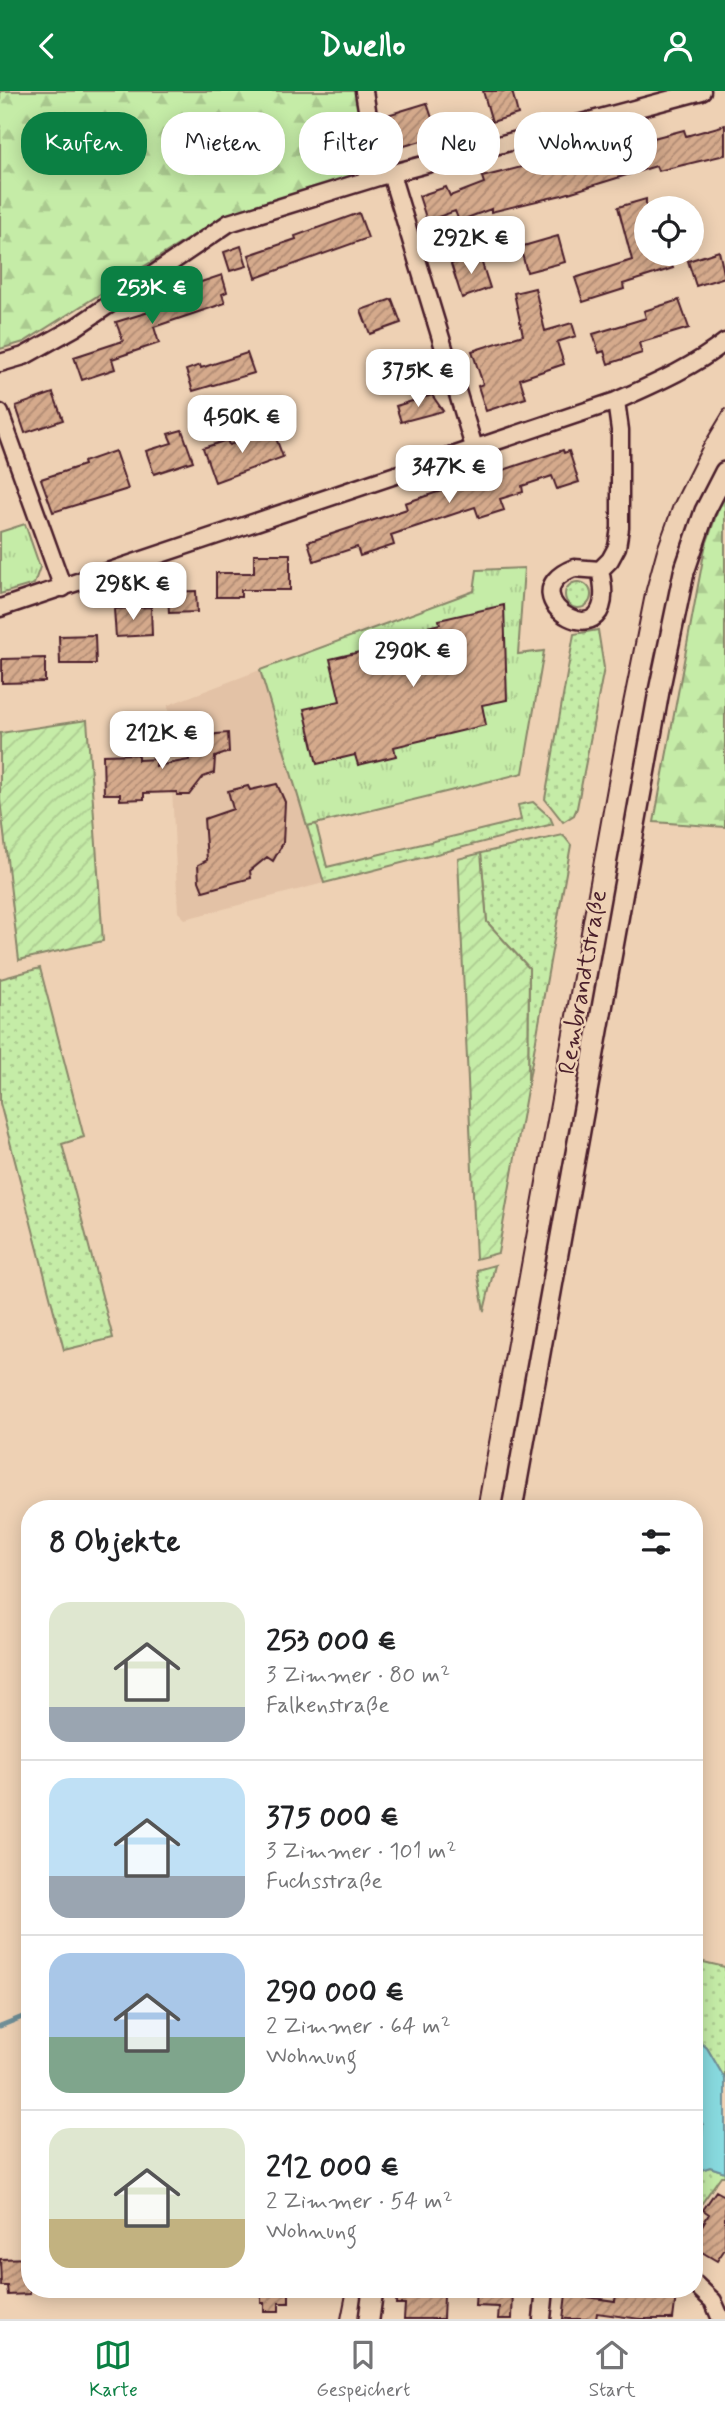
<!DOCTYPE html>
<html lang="de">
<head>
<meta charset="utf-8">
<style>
  body { margin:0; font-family:Mynerve,sans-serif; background:#f6f6f6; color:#202124; height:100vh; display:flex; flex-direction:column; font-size:26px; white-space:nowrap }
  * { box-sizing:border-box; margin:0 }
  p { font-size:23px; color:#757577 }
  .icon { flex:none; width:38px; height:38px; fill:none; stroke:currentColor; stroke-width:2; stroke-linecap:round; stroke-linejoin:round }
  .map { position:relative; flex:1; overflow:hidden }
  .details { position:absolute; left:21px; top:1409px; width:682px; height:798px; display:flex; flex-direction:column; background:#fff; border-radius:28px; box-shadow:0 4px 18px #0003 }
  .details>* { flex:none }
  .hud { position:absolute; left:21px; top:21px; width:684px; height:63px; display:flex; gap:14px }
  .controls { position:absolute; left:634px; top:105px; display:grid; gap:14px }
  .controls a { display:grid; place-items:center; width:70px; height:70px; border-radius:50%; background:#fff; box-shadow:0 4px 18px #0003; font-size:35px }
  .price { position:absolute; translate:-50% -60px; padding:0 16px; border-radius:14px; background:#fff; color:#222; font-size:23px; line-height:46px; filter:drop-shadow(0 2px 4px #0008) }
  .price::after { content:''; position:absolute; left:50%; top:42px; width:21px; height:16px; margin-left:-10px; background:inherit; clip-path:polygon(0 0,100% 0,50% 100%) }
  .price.current { background:#0b8043; color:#fff }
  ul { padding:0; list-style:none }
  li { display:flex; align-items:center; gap:21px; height:175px; padding:0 28px }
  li+li { border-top:2px solid #e0e0e0 }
  li span { display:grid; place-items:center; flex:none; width:196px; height:140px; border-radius:21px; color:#555 }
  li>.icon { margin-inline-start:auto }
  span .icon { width:84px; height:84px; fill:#fffc; stroke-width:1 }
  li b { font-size:30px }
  h2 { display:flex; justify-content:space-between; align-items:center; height:84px; padding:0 28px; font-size:30px }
  .chip { padding:0 24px; border-radius:28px; background:#fff; box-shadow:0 4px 18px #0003; font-size:24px; line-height:63px }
  .chip.current { background:#0b8043; color:#fff }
  header { display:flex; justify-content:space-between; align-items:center; height:91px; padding:0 28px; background:#0b8043; color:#fff; font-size:32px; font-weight:800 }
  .menu { display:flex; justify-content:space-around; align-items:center; height:98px; border-top:2px solid #e0e0e0; background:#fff; font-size:19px; color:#757577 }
  .menu a { display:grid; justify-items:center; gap:4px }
  .menu .current { color:#0b8043 }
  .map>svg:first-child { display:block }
  .built { fill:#e3c2a6 }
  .grass { fill:url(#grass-dots); stroke:#888669; stroke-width:2 }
  .forest { fill:url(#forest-firs); stroke:#888669; stroke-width:2 }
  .park { fill:url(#park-tufts); stroke:#888669; stroke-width:2 }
  .garden { fill:url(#garden-furrows); stroke:#888669; stroke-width:2 }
  .water { fill:#88dadf; stroke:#6f8f97; stroke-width:2 }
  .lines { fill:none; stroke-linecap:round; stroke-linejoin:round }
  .stream { stroke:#6f8f97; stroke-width:5 }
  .building { fill:url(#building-hatch); stroke:#4a1f2b; stroke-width:2 }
  .minor-casing { stroke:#4a1f2b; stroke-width:21 }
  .tertiary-casing { stroke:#4a1f2b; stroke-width:24 }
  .minor { stroke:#eed1b4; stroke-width:16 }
  .tertiary { stroke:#eed1b4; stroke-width:19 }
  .tram { stroke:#4a1f2b; stroke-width:2 }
  .labels { text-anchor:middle; stroke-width:5; stroke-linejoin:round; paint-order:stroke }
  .street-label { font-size:24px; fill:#4a1f2b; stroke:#eed1b4 }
</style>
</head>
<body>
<header><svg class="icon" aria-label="back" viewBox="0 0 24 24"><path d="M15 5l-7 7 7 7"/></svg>Dwello<svg class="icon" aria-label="person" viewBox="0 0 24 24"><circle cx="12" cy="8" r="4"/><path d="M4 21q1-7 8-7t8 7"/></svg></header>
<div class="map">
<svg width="725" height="2228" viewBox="0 0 725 2228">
  <defs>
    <pattern id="grass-dots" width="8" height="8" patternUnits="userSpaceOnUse" patternTransform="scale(1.75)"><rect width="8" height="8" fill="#c5eca7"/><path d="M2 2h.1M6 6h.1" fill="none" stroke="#abca90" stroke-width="1.8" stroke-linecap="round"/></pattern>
    <pattern id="forest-firs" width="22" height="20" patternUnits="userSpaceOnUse" patternTransform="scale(1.75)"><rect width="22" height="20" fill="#c5eca7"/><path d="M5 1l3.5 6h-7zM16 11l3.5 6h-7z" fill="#abca90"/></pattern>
    <pattern id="park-tufts" width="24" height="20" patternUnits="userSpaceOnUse" patternTransform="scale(1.75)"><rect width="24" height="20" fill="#c5eca7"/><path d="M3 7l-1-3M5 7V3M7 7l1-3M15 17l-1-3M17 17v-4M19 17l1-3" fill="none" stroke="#abca90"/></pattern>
    <pattern id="garden-furrows" width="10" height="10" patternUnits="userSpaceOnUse" patternTransform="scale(1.75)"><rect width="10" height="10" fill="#c5eca7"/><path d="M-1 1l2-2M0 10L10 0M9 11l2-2" fill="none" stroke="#abca90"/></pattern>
    <pattern id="building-hatch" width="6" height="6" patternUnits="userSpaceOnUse" patternTransform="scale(1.75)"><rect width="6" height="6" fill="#d5aa8c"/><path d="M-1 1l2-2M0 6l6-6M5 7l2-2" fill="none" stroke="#af8a73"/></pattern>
  </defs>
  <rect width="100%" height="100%" fill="#eed1b4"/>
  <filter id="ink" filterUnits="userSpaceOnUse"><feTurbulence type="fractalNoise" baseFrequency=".0143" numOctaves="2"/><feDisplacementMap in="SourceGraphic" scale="14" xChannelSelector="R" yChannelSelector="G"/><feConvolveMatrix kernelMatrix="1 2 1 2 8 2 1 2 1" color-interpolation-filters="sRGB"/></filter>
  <g filter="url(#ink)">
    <path class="built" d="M260,579L324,792L185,828L178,821L168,614Z"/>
    <path class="grass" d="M565 504a13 13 0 1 1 26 0a13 13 0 1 1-26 0Z
      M598,539L604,577L577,717L574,724L563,731L545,708L574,543Z
      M533,711L550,726L553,733L324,792L307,735L316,733L327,776L521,729L518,714Z
      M563,744L571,754L528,993L529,877L487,831L481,762Z
      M40,877L84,1046L62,1053L113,1247L64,1259L0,1012V888Z
      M495,1174L484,1220L477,1179Z
      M695,1869L725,1876V1988L707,1957L695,1947Z
      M710,2076L725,2081V2085H721L695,2122V2081Z"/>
    <path class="forest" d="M0,0H356L372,82L221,127L24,251L0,258Z
      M725,398V736L654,731L705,457Z"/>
    <path class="park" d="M25,433L40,476L34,493L0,503V441Z
      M524,477L518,563L544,560L523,682L307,735L260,579L474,500L477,479Z"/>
    <path class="garden" d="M87,629L103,850L19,869L0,709V642Z
      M481,762L487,831L529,877L528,993L498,1162L476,1168L458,768Z"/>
    <path class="water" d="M695,1947L707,1957L725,1988V2081L710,2076L695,2081V2059L702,2047L703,2034L695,2019Z"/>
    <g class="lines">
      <path class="stream" d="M0,1935L30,1923"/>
    </g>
    <path class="building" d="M483,0H512L518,23L492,31Z
      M427,12L438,45L391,59L381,26Z
      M725,34V64L658,80L656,75L562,104L491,121V118L459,130L455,120L427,130L419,105L446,96L450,105L484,92L482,86L569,64L568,61L635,42L638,51L684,39L686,45Z
      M646,108V163H668L673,177L623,193L624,198L583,211L575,187L632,169L618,116Z
      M359,122L368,147L256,187L249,164L296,148L295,145Z
      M558,145L565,171L527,181L520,156Z
      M241,155L247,175L230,180L224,161Z
      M719,160L725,186L696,195L688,170Z
      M479,163L490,197L462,207L451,173Z
      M222,184L227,201L222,203L225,212L154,236L159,252L112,268L115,278L82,289L74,266L123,250L116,231L175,213L171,201Z
      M535,197L545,240L572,232L576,245L557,251L564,273L520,288L526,307L486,320L478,295L483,293L472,260L523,244L514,202Z
      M392,208L401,232L370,243L361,219Z
      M679,209L689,237L639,252L642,262L608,273L604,260L599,262L593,243L646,227L644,220Z
      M247,262L254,282L193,300L186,279L200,274L201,277Z
      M416,263L422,280L402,287L396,270Z
      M53,302L63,329L25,342L16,315Z
      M432,304L443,320L401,331L396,315Z
      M182,339L193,370L154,383L146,360L172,352L168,343Z
      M273,339L283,366L215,391L203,357L227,349L229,354Z
      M563,359L564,362L569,360L579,391L557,398L552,385L522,395L523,401L500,408L504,419L479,427L475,416L391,444L394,454L360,465L357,456L314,470L308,451L407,418L405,412Z
      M115,360L128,398L53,421L41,388L84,374L83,371Z
      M254,463H290V499H241V506H216V482H254Z
      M196,500L197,521L169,522L168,501Z
      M504,514L507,609L482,614L486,634L394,656L396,665L358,674L355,664L317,673L304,618L340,610L330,568L368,559L367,554L404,546L403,542L440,533L439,529Z
      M151,516L152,544L116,546L114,518Z
      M95,544L96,573H60L59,545Z
      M45,567V591L2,592V568Z
      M228,642L229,661L215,666L214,682L203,686L189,704H177V701L144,702V708L120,709V703H104L103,664L138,663V669L156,668V675L189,669V654L216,643Z
      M277,693L285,711L283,752L273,770L267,766L250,780L251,787L203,800L199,790L198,774L207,769L204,728L233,718L228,700L248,695L250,699Z
      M716,2100L725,2105V2158L717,2170L695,2157V2146L709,2123L703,2119Z
      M30,2167V2203L8,2204L7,2195H1L0,2168Z
      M261,2198H289V2212H279V2220H264V2212H261Z
      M397,2198H438V2205H444L443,2228H404L405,2213H396Z
      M476,2198H513L512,2228H498L499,2216L475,2215Z
      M617,2198H635L676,2204L673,2228H640L597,2222L596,2228H563L566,2203L615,2210Z"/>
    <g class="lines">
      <defs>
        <path id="minor" d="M364,0L378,86
          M391,83L474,356
          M0,272L24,265L76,236L229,132L378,86L702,0
          M0,322L63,497
          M574,477L600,479C624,579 501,505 574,477Z
          M600,479L610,469L617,456L620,437V339L616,310
          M0,517L616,310C654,293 692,277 725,251
          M695,2193L713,2210L721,2228
          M542,2228L545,2198"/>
        <path id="tertiary" d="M512,1418L659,600L684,481L705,420L725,381
          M369,2228L373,2198"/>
      </defs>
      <use href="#minor" class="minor-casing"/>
      <use href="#tertiary" class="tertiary-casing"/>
      <use href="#minor" class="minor"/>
      <use href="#tertiary" class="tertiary"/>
      <path class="tram" d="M477,1418L616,647L646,498L657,458L673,414L702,356L725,318
        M341,2228L347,2198"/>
    </g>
  </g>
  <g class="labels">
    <g class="street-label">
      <text transform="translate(582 891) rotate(-80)" y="8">Rembrandtstraße</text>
    </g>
  </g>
</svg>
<div class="controls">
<a><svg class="icon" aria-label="locate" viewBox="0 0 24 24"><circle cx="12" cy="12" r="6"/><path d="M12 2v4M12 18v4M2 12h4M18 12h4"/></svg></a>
</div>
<b class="price" style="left:471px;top:185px">292K €</b>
<b class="price current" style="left:152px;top:235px">253K €</b>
<b class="price" style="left:418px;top:318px">375K €</b>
<b class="price" style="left:242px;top:364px">450K €</b>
<b class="price" style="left:449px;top:414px">347K €</b>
<b class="price" style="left:133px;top:531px">298K €</b>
<b class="price" style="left:413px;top:598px">290K €</b>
<b class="price" style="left:162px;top:680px">212K €</b>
<div class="hud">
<a class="chip current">Kaufen</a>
<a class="chip">Mieten</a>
<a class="chip">Filter</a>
<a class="chip">Neu</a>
<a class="chip">Wohnung</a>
</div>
<section class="details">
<h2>8 Objekte<svg class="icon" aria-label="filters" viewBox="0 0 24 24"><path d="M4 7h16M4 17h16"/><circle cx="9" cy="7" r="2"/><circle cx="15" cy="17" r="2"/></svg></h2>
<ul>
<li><span style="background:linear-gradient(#dfe7d0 75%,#9aa5b1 0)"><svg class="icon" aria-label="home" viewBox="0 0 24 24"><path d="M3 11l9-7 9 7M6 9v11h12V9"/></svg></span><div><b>253 000 €</b><p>3 Zimmer · 80 m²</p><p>Falkenstraße</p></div></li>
<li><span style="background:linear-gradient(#bfe0f5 70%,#9aa5b1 0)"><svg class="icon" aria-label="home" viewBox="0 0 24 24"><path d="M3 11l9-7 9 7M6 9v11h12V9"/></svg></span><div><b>375 000 €</b><p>3 Zimmer · 101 m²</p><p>Fuchsstraße</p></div></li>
<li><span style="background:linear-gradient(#a9c7e8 60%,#7fa58c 0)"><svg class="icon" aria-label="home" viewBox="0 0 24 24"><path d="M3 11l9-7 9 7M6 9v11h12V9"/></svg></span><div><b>290 000 €</b><p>2 Zimmer · 64 m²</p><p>Wohnung</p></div></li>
<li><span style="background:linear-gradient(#dfe7d0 65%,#c2b280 0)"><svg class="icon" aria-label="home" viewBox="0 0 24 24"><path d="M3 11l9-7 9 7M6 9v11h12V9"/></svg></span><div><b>212 000 €</b><p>2 Zimmer · 54 m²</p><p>Wohnung</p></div></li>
</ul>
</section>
</div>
<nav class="menu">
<a class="current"><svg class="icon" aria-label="map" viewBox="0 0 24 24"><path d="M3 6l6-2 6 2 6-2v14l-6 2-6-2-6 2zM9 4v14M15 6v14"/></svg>Karte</a>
<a><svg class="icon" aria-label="saved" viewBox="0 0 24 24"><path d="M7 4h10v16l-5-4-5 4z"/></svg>Gespeichert</a>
<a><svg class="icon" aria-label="home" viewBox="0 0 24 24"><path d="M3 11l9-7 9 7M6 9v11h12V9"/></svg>Start</a>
</nav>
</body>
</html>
